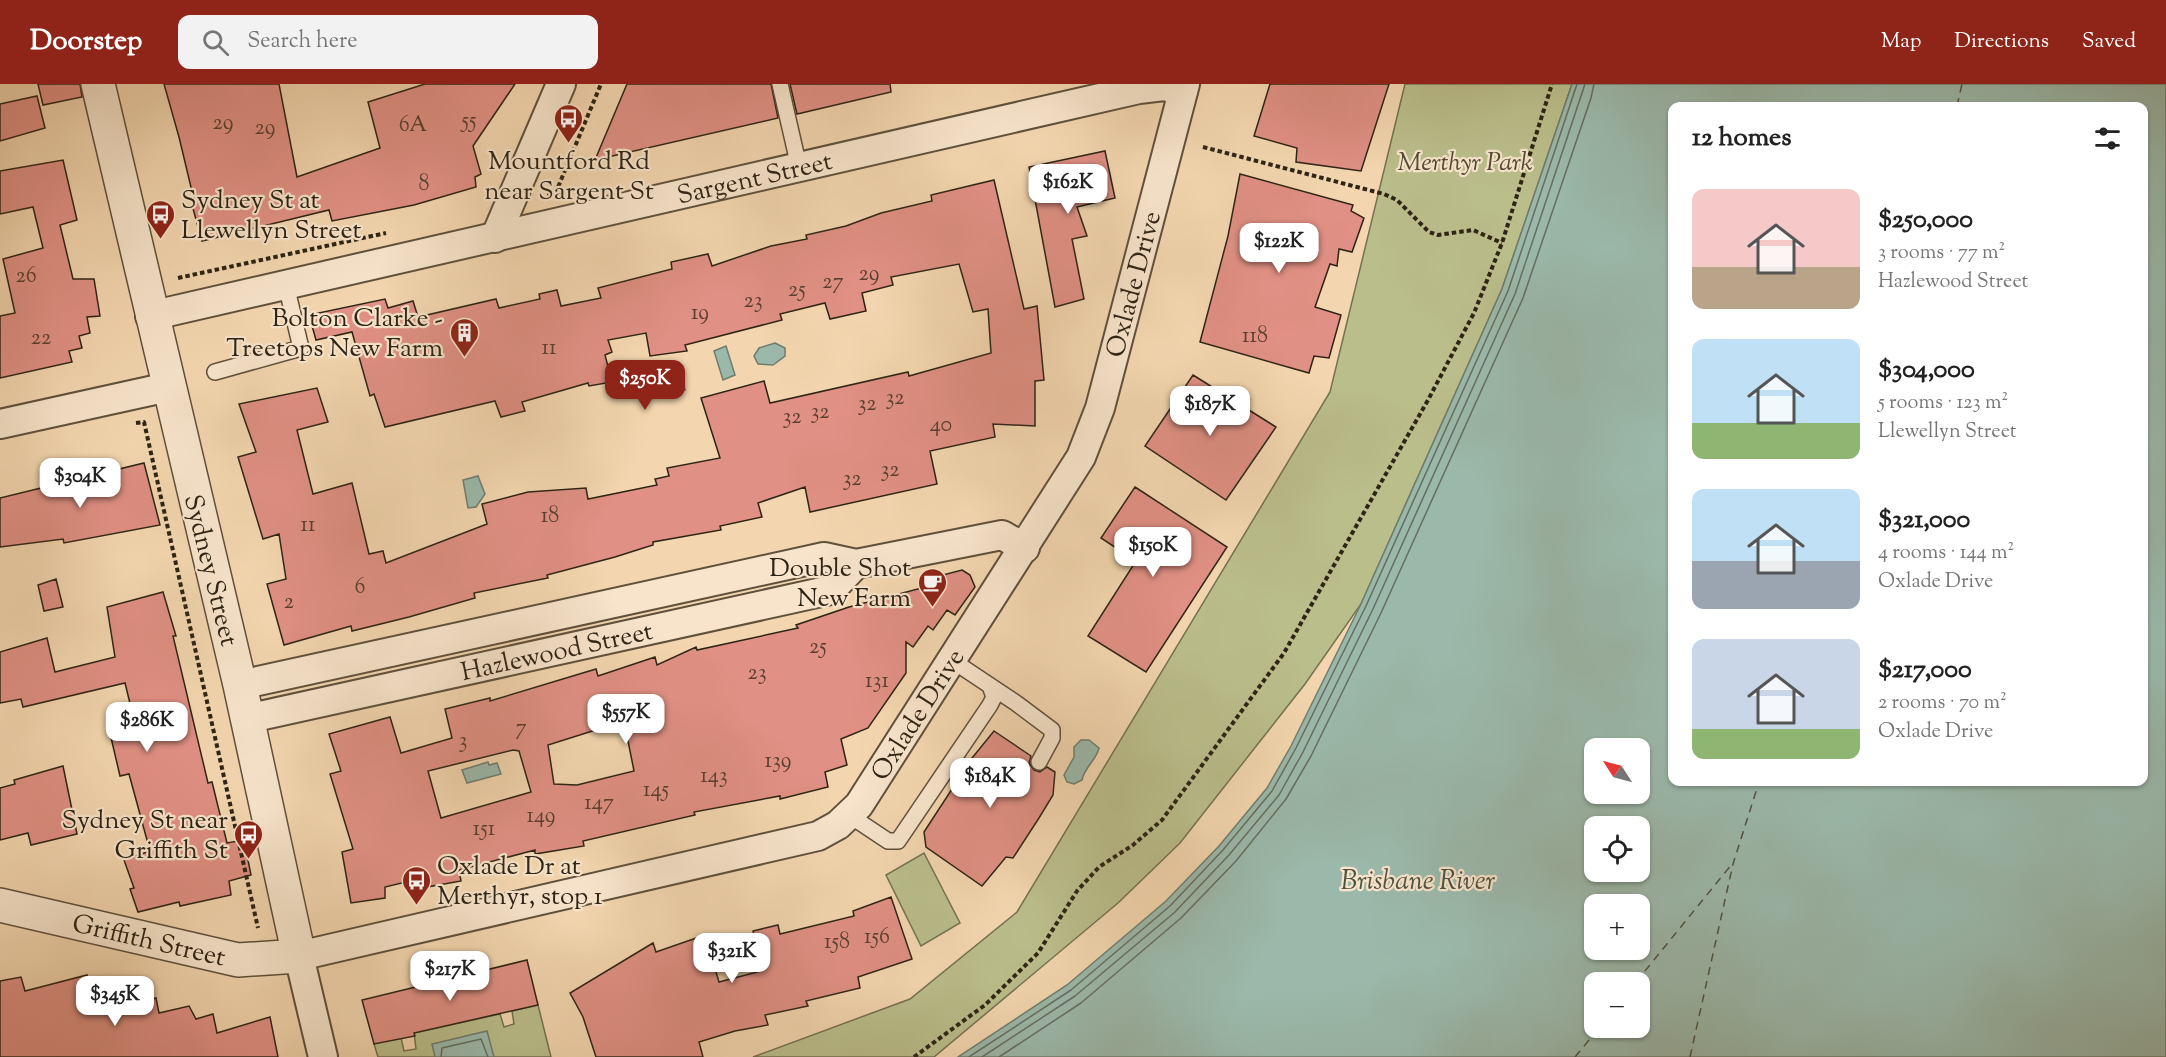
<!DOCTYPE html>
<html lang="en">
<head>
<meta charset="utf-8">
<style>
  body { margin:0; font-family:"Sorts Mill Goudy",serif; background:#f2f2f2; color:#222; height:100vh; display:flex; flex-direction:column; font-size:22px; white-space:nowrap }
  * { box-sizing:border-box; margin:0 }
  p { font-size:20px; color:#767676 }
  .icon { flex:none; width:33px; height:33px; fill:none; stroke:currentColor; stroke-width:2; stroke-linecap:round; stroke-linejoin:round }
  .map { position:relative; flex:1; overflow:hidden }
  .side { position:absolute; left:1668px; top:18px; width:480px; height:684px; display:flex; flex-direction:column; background:#fff; border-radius:12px; box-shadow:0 2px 4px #0004 }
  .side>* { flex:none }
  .needle { width:39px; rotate:306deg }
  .buttons { position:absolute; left:1584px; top:654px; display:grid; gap:12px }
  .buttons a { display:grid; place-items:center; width:66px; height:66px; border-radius:12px; background:#fff; box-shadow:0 2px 4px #0004; font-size:30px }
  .price { position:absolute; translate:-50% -51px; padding:0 14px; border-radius:12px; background:#fff; color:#222; font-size:20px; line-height:39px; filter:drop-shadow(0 2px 3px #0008) }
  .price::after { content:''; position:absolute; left:50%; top:36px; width:18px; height:14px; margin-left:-9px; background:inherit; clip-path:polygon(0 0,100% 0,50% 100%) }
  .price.on { background:#8f2418; color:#fff }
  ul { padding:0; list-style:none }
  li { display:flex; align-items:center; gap:18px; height:150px; padding:0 24px }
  li span { display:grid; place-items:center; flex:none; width:168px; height:120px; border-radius:12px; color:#555 }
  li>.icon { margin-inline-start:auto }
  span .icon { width:72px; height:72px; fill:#fffc; stroke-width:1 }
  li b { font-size:26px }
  h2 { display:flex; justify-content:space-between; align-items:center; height:72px; padding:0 24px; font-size:26px }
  header { display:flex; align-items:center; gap:36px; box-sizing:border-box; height:84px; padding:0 30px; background:#8f2418; color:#fff }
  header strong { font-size:28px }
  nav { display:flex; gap:33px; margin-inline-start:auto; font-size:21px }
  .search { width:420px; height:54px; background:#f2f2f2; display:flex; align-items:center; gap:15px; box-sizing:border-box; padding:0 21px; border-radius:12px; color:#767676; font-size:22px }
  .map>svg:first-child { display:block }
  .green { fill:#babe8b; stroke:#747150; stroke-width:1.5 }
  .water { fill:#9bb9ab; stroke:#6f7d6f; stroke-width:1.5; fill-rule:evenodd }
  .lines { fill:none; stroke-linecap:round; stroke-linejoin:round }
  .shore { stroke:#646e60; stroke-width:1.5 }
  .ferry { stroke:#4f5142; stroke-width:1.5; stroke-dasharray:8 6; stroke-linecap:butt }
  .building { fill:#e09084; stroke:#2e2415; stroke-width:1.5; fill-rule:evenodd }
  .service-casing { stroke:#5f503c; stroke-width:18 }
  .minor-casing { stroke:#5f503c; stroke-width:32 }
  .tertiary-casing { stroke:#5f503c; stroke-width:36 }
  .path { stroke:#2e2415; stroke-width:4; stroke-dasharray:4.5 3; stroke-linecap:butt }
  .service { stroke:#f7e4cb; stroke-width:15 }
  .minor { stroke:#f7e4cb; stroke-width:28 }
  .tertiary { stroke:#f7e4cb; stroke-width:33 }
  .labels { text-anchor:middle; stroke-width:4.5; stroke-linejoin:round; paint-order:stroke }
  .number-label { font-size:22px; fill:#5a3f31 }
  .poi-label { font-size:26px; fill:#2e2415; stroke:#f7e4cb; text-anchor:end }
  .park-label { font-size:26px; font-style:italic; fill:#514a32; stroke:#f7e4cb }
  .street-label { font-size:26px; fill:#2e2415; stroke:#f7e4cb }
  .water-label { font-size:27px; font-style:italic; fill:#4f5142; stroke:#f7e4cb }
</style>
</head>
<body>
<header>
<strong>Doorstep</strong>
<div class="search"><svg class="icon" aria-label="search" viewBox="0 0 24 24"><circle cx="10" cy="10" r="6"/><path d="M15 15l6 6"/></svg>Search here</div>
<nav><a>Map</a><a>Directions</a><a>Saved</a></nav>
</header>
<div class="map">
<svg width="2166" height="973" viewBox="0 0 2166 973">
  <rect width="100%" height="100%" fill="#f3d6af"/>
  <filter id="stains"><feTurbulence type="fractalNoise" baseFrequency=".00333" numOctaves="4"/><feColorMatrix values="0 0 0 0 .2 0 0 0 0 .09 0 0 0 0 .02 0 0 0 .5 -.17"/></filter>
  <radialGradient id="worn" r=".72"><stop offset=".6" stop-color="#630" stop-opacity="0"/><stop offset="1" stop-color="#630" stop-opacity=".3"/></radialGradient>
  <path class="green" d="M1405,0H1572L1502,205L1361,520L1305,600L1180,759L1118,819L934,973H753L910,915L1017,828L1330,308Z
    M924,769L960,839L921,862L886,791Z
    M538,921L551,973H378L374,960L400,949L404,967L416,965L414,949L500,930L504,943L514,940L512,927Z"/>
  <path class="water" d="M1572,0H2166V973H958L1067,901L1166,817L1219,762L1267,704L1291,662L1361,520L1502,205ZM2144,22V698H1672V22ZM1640,664V710H1594V664ZM1594,742H1640V788H1594ZM1640,820V866H1594V820ZM1640,898V944H1594V898Z
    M775,259L785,264V272L773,281L758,280L754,272L759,264Z
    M726,262L735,291L723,296L714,267Z
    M678,278L685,306L666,310L658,285Z
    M478,392L485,410L476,423L468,424L463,396Z
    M1081,656H1089L1099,664C1096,677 1085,682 1082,696L1074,700L1067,698L1064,691L1074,673V663Z
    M488,678L489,681L497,679L501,690L467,699L462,686Z
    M487,947L494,973H435L432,960Z"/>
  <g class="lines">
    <path class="shore" d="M441,973L442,964L481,955L488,973
      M969,973L1071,906L1170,822L1223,766L1272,707L1296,664L1366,522L1508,207L1577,0
      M982,973L1075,912L1175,828L1229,771L1279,711L1303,668L1373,525L1515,210L1585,0
      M999,973L1081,919L1181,834L1236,777L1286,715L1311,672L1381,529L1523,214L1591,14L1594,0"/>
    <path class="ferry" d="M1957,22L1962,0
      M1636,898L1732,780
      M1575,973L1599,944
      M1690,973L1733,780L1759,698"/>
  </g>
  <path class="building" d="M38,0H80L82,13L43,21Z
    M164,0H279L297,93L380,64L368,18L425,0H515L473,62L481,90L475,93L476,103L414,121L332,137L329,126L202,157L192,121L195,120L179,53Z
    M627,0H771L778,34L595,76Z
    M790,0H890L891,8L797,30Z
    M1270,0H1389L1361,87L1296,78L1297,64L1254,52Z
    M37,12L45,44L0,57V20Z
    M1105,67L1115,114L1077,123L1087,152L1072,155L1084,215L1055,223L1029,83Z
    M63,76L77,136L60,141L73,195H94L100,232L87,233L90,249L79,252L82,264L69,267L72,278L0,294V232L15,229L3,175L43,164L33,123L0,130V87Z
    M1240,90L1353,121L1351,127L1364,134L1352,168L1339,165L1337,182L1330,180L1315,223L1341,231L1329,274L1314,272L1309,289L1200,258L1228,152Z
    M994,96L1024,225L1037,222L1044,296L1035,297V342L993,340L995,353L930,367L937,400L810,428L805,403L758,419L762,433L720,442L721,446L653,458V461L615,473L547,491L548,494L474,509L475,514L409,533L352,547L351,542L284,561L267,500L286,495L279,450L263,455L252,419L238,373L256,368L239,320L317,304L328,338L297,346L313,410L352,399L369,470L383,467L386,479L487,440L482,420L528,408L586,404L588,415L657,401L655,395L669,392L667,384L720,374L701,314L764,297L770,319L908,288L909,292L991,269L988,225L973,228L959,180L891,193L893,201L862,209L866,227L830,235L825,219L780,230L782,236L685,261L687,267L650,272L646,249L608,256L612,268L605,271L612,298L589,302L588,299L522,318L525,327L501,333L495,317L385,343L374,310L370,312L352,248L316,256L309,231L385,215L388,224L413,217L418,233L496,215L499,224L540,215L539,210L557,206L561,222L601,214L598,204L672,185L671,178L708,170L712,182L771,162L807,155L806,151L846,142L881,129L932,117L931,111Z
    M1193,291L1276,343L1226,416L1145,362Z
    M144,379L160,441L64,459L63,455L0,463V414Z
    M1135,403L1227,463L1146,588L1088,552L1136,477L1101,454Z
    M962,486L970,491L975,503L955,531L947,526L933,546L928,542L913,563L906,558V589L868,644L841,655L847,681L825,688L828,703L780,715V712L694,728L695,731L583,757L584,762L535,770V766L459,786L461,797L427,803L426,793L385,803V814L351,819L342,768L353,765L330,690L341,687L329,650L390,633L401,669L452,654L445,625L490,614V617L596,585L598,592L655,573L657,581L696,563L697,566L798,544L796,541L849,523L941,499L939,492ZM624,637L634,687L577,701L554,700L548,661ZM513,666L519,667L531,708L441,734L428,687Z
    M56,495L63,523L44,527L38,501Z
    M163,508L176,552H173L208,699L212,698L227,759L244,756L251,791L229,797L231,811L180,822L179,818L138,828L130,805L134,804L124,776L150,767L129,690L120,692L109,645L135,640L125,599L23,623L21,615L0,619V568L47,554L55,588L115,573L107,523Z
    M994,647L1031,672L1029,679L1034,686L1040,688L1047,683L1055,688L1053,711L1039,734L1013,774L1006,773L982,802L926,763L924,748L956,699L954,692L963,679H968Z
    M63,682L77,750L31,761L28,749L0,756V704L15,700L14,696Z
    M891,813L912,875L858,893L860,904L806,917L808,922L765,931L768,941L735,947L699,958L703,973H596L583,933L570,909L653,859L656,868L705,851L719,898L761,887L753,847L778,841L780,850L854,832L853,827Z
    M527,876L538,921L414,949L415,952L374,960L362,916Z
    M87,891L99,928L156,914L159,929L189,922L196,935L213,930L217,949L270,933L278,973H0V897L21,893L25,907Z"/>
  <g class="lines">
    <defs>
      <path id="service" d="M780,0L799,83
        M215,288L301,264L286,201
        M953,577L1016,619L1052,646V654L1039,678
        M849,731L888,757H898L990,621L994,613L990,602"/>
      <g id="minor">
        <path d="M495,154L561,0"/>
        <path id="s1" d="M150,232L1139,5L1164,2L1183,7"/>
        <path d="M0,340L168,303"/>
        <path d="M240,601L824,473L856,480L1002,451L1025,464"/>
        <path id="s2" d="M246,635L831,506L856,480"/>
        <path id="s3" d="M323,973L299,872L818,752L838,741L859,721L1081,373L1100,324L1185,0"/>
      </g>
      <g id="tertiary">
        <path id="s4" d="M0,821L238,876L299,872L240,601L98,0"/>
      </g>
    </defs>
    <use href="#service" class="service-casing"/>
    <use href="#minor" class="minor-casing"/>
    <use href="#tertiary" class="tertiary-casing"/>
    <path class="path" d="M1203,63L1384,110L1397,116L1429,148L1438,151L1473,146L1502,159
      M547,110L556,108L601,0
      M178,194L386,149
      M136,339L144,338L258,844
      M914,973L985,921L1038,869L1077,807L1099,783L1133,761L1162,736L1284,569L1428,316L1474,229L1502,159L1552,0"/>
    <use href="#service" class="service"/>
    <use href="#minor" class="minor"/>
    <use href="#tertiary" class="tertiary"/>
  </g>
  <defs>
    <symbol id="bus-pin" viewBox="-11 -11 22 30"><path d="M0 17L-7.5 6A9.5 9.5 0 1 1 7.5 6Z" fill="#8f2418" stroke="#f7e4cb"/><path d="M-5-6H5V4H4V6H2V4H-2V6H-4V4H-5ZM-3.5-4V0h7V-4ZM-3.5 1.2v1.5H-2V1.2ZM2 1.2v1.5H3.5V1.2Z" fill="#fff"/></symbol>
    <symbol id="building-pin" viewBox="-11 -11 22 30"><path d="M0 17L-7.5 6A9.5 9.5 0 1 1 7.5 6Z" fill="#8f2418" stroke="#f7e4cb"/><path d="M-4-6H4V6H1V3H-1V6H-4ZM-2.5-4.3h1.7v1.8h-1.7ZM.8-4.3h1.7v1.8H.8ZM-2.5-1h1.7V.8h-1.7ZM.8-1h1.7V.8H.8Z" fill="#fff"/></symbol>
    <symbol id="cafe-pin" viewBox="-11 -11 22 30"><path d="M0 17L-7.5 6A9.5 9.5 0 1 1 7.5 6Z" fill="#8f2418" stroke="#f7e4cb"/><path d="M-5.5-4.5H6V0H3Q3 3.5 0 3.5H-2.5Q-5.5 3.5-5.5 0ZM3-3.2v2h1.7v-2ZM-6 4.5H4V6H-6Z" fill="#fff"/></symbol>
  </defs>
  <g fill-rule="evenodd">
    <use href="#bus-pin" x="552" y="18" width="33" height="45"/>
    <use href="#bus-pin" x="144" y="114" width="33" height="45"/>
    <use href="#building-pin" x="448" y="232" width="33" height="45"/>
    <use href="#cafe-pin" x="916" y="482" width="33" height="45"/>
    <use href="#bus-pin" x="232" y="734" width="33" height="45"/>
    <use href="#bus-pin" x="400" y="780" width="33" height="45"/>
  </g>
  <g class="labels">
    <g class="number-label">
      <text x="469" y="43">55</text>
      <text x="223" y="45">29</text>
      <text x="413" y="47">6A</text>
      <text x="265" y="50">29</text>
      <text x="424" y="106">8</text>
      <text x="869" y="196">29</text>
      <text x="26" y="198">26</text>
      <text x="833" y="204">27</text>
      <text x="797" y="212">25</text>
      <text x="753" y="223">23</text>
      <text x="700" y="235">19</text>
      <text x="1255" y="258">118</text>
      <text x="41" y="260">22</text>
      <text x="549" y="270">11</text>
      <text x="895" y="320">32</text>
      <text x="867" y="326">32</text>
      <text x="820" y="334">32</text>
      <text x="792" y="339">32</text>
      <text x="941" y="347">40</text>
      <text x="890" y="392">32</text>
      <text x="852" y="401">32</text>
      <text x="550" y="438">18</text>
      <text x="308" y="447">11</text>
      <text x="360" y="509">6</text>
      <text x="289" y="524">2</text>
      <text x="818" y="569">25</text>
      <text x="757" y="595">23</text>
      <text x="877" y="603">131</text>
      <text x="521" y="650">7</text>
      <text x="463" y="663">3</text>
      <text x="778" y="683">139</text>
      <text x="714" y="698">143</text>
      <text x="656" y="712">145</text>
      <text x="599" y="725">147</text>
      <text x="541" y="738">149</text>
      <text x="484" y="751">151</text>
      <text x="877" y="859">156</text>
      <text x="837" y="864">158</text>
    </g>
    <g class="poi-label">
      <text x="569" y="85" text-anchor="middle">Mountford Rd<tspan x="569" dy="30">near Sargent St</tspan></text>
      <text x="181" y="124" text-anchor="start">Sydney St at<tspan x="181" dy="30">Llewellyn Street</tspan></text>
      <text x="443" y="242">Bolton Clarke -<tspan x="443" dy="30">Treetops New Farm</tspan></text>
      <text x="911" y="492">Double Shot<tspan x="911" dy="30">New Farm</tspan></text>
      <text x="228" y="744">Sydney St near<tspan x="228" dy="30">Griffith St</tspan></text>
      <text x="437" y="790" text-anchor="start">Oxlade Dr at<tspan x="437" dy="30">Merthyr, stop 1</tspan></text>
    </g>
    <g class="park-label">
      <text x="1465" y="86">Merthyr Park</text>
    </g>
    <g class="street-label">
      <text dy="9" stroke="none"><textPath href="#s1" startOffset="620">Sargent Street</textPath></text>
      <text dy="9" stroke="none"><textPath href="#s3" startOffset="1282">Oxlade Drive</textPath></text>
      <text transform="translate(212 486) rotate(76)" y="9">Sydney Street</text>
      <text dy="9" stroke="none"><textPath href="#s2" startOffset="318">Hazlewood Street</textPath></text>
      <text dy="9" stroke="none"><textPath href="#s3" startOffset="796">Oxlade Drive</textPath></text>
      <text dy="9" stroke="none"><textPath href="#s4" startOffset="153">Griffith Street</textPath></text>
    </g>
    <g class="water-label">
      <text x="1418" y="805">Brisbane River</text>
    </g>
  </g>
  <rect width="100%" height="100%" filter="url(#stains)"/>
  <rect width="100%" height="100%" fill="url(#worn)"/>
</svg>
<div class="buttons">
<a><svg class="needle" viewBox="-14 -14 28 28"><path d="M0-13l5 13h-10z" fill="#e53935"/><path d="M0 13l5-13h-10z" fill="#767676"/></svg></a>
<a><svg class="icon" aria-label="locate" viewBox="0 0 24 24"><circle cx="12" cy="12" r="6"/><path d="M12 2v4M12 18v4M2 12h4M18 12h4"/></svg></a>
<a>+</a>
<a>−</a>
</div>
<b class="price" style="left:1068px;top:131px">$162K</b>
<b class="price" style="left:1279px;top:190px">$122K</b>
<b class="price on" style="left:645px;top:327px">$250K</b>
<b class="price" style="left:1210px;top:353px">$187K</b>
<b class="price" style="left:80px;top:425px">$304K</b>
<b class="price" style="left:1153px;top:494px">$150K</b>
<b class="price" style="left:626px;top:661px">$557K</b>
<b class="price" style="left:147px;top:669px">$286K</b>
<b class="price" style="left:990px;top:725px">$184K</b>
<b class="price" style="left:732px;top:900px">$321K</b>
<b class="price" style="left:450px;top:918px">$217K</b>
<b class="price" style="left:115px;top:943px">$345K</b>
<section class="side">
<h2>12 homes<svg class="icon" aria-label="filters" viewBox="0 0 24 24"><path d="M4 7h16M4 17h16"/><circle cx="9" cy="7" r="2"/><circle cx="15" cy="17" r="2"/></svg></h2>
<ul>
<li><span style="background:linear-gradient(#f6c9c9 65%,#b9a48a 0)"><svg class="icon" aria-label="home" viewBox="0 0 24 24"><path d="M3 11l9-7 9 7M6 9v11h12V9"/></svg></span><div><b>$250,000</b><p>3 rooms · 77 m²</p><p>Hazlewood Street</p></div></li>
<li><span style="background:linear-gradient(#bfe0f5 70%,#8fb573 0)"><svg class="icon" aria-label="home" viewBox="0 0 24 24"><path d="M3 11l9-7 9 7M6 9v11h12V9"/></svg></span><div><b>$304,000</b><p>5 rooms · 123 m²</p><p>Llewellyn Street</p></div></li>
<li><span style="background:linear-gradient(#bfe0f5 60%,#9aa5b1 0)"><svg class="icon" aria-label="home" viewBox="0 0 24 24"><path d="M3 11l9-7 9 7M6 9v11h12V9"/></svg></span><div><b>$321,000</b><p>4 rooms · 144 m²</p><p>Oxlade Drive</p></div></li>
<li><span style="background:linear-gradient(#c9d6e8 75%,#8fb573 0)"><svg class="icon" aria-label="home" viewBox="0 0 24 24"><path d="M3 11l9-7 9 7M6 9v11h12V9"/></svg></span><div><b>$217,000</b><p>2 rooms · 70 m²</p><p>Oxlade Drive</p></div></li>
</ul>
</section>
</div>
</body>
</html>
